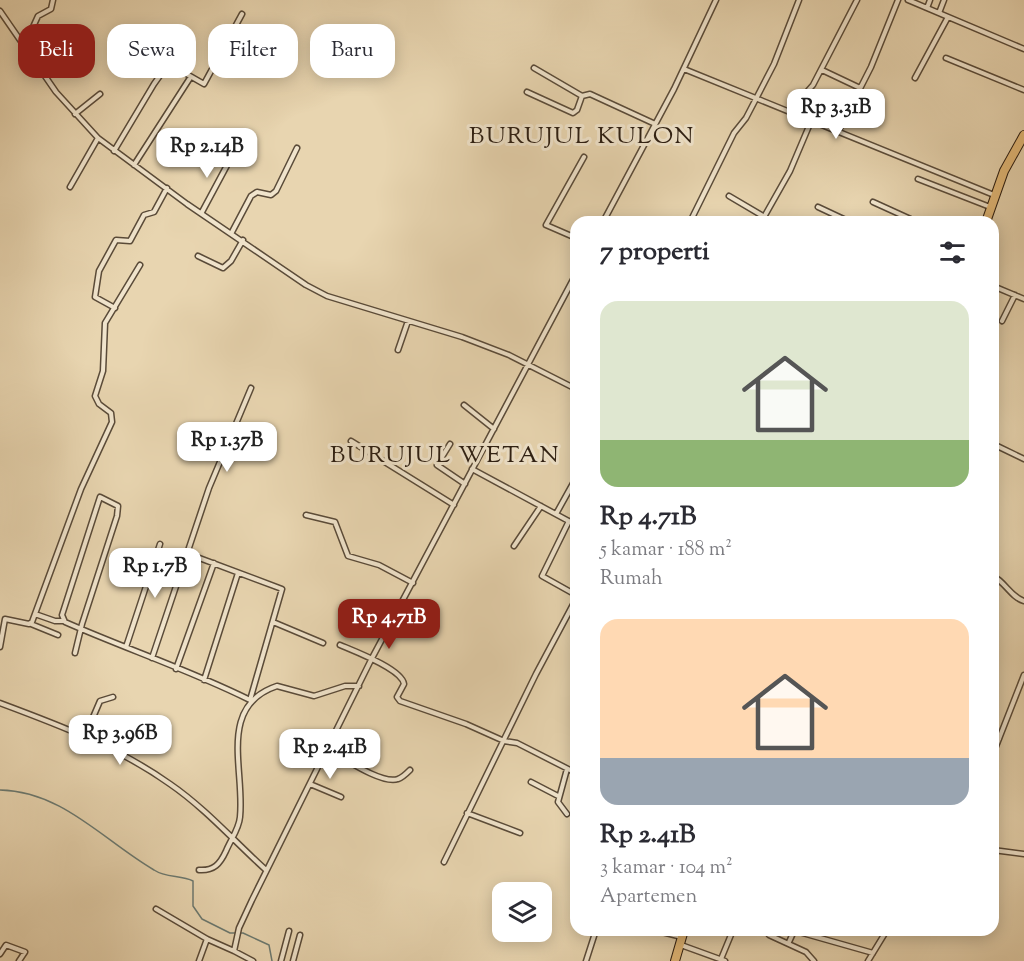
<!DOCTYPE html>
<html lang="id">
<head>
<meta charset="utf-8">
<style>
  body { margin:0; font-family:"Sorts Mill Goudy",serif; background:#f7f7f7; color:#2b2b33; height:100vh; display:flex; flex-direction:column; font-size:22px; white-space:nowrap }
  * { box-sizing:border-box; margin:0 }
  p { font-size:20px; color:#7c7c81 }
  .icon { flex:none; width:33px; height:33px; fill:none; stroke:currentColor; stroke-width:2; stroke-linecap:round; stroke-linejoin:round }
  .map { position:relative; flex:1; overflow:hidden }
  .sheet { position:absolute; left:570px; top:216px; width:429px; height:720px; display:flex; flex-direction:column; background:#fff; border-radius:18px; box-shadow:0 3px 15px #0003 }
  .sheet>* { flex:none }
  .guide { position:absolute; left:18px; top:24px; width:462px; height:54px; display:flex; gap:12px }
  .tools { position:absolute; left:492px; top:882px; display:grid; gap:12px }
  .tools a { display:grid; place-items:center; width:60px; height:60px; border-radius:12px; background:#fff; box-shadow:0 3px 15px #0003; font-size:30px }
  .price { position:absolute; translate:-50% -51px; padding:0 14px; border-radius:12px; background:#fff; color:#222; font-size:20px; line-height:39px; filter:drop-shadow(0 2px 3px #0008) }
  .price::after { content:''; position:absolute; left:50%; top:36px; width:18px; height:14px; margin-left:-9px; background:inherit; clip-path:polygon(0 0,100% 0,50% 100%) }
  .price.on { background:#8f2418; color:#fff }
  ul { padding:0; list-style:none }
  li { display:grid; align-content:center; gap:12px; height:318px; padding:0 30px }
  li span { display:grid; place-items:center; height:186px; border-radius:18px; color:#555 }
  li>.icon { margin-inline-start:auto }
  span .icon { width:108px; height:108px; fill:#fffc; stroke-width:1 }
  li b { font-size:26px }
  h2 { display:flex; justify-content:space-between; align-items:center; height:72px; padding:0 30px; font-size:26px }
  .pill { padding:0 21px; border-radius:18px; background:#fff; box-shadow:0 3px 15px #0003; font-size:21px; line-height:54px }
  .pill.on { background:#8f2418; color:#fff }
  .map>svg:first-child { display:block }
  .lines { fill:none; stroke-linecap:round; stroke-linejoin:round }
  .stream { stroke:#6c7a71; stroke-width:1.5 }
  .street-casing { stroke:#5a4b39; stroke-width:7 }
  .highway-casing { stroke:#2b1d11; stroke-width:10 }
  .street { stroke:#f0e4cc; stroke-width:4 }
  .highway { stroke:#e4ba78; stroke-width:8 }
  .labels { text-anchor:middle; stroke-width:6; stroke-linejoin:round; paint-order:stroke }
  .quarter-label { font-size:24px; letter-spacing:1.5px; fill:#2b1d11; stroke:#f0e4cc }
</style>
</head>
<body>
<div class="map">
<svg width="1024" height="961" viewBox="0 0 1024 961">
  <rect width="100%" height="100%" fill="#e8d5b0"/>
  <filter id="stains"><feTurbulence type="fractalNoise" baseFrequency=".00333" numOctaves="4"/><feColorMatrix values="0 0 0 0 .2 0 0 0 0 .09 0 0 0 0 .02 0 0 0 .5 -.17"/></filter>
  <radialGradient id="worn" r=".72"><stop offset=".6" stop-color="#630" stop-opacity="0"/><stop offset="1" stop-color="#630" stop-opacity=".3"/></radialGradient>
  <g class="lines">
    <path class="stream" d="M0,790C62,791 104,841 154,870C166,878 181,875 193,881V906L202,919L230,933H243L269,945L272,961"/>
    <defs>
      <path id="street" d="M908,0L1024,49
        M927,8L930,0
        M0,11L56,92L98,138L187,204L306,285L327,296L462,337L509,355L576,389
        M939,13L944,0
        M20,40L33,27L38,16L51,9L53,0
        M946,58L1024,90
        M169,64L204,84L242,14
        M534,68L582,96
        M684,69L994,195
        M822,70L860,88
        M915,78L948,17
        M527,92L573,113L577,110L582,96
        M582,96L590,94L653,123
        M791,110L813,85L857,0
        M75,114L100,94
        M839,130L871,67L898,0
        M114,151L154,84L188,36
        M134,165L190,78
        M918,179L990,207
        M70,187L98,138
        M729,196L773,222
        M873,202L917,222
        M818,207L850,222
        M202,212L232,156
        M764,217L790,171L812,119
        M603,222L674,89L716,0
        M690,222L734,133L746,118L774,64L799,0
        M232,232L251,196L257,192L271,195L276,191L297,148
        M576,238L546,225L584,157
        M198,256L223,268L231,261L243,240
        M993,286L1024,299
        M115,308L95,297L99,271L116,240L130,241L144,215L154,212L167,188
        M1002,321L1015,295
        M398,350L408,321
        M464,405L494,429
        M351,441L454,505
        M450,444L437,465L465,484
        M993,444L1024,459
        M472,469L576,525
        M556,514L576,478
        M306,515L335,522L348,556L379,565L413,583
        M569,521L542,576L576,595
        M514,546L541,506
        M993,576C1005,582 1012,598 1024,601
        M35,614L55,621H64
        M273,622L323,643
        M31,624L58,635
        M340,645C354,651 402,669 404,684L397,697L400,701L466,724L504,741L517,743L576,773
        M0,647L5,619L29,624L32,622L81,489L112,422L111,413L99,404L95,396L103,371L105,323L140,265
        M126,647L160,544
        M75,653L82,624L117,516L118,506L100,497L62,615L65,622C126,649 190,670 250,700L282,589L186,553
        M152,658L209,488L251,388
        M176,669L214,563
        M204,680L238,573
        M0,703C59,725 118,747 170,784C205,808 235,842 266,870
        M85,736L100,701L113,697
        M993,737L999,739
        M327,749C342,757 382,785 398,779C402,778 407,773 410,770
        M993,754L1024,675
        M531,782L558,796
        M310,784L341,797
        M467,813L520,833
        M567,814L558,802L567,769
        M993,850L1024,854
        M444,862L536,674L576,599
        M199,870C214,871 220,864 226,851C231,839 239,829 240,817C245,770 217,706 277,686L314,696L345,686H359
        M156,909L207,939L234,951
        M654,930L682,937
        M792,930L873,953
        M769,935L806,952L814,961
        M789,942L794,931
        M681,945L725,961
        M0,954L6,945L25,952L19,961
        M721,959L733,930
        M199,961L207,939
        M253,961L234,951L239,928L252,900L371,660L576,274
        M281,961L289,931
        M293,961L300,935
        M586,961L596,930
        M868,961L887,930"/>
      <path id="highway" d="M986,222L1004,171L1024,135
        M675,961L684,930"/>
    </defs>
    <use href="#street" class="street-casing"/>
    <use href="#highway" class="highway-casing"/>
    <use href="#street" class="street"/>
    <use href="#highway" class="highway"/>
  </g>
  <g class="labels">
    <g class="quarter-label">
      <text x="582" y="143">BURUJUL KULON</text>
      <text x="445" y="462">BURUJUL WETAN</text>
    </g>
  </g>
  <rect width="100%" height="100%" filter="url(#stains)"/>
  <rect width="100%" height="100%" fill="url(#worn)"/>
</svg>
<div class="tools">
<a><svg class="icon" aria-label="layers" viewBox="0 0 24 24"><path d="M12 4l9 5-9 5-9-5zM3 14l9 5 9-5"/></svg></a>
</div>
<b class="price" style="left:836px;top:140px">Rp 3.31B</b>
<b class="price" style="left:207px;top:179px">Rp 2.14B</b>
<b class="price" style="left:227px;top:473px">Rp 1.37B</b>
<b class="price" style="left:155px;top:599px">Rp 1.7B</b>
<b class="price on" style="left:389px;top:650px">Rp 4.71B</b>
<b class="price" style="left:120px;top:766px">Rp 3.96B</b>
<b class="price" style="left:330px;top:780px">Rp 2.41B</b>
<div class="guide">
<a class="pill on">Beli</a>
<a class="pill">Sewa</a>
<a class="pill">Filter</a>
<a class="pill">Baru</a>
</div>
<section class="sheet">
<h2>7 properti<svg class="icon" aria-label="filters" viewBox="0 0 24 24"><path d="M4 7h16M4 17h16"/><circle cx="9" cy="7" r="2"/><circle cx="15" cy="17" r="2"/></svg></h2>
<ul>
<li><span style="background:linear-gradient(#dfe7d0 75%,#8fb573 0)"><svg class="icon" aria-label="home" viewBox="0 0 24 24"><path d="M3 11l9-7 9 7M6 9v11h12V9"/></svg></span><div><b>Rp 4.71B</b><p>5 kamar · 188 m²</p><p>Rumah</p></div></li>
<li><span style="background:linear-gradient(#ffd9b3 75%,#9aa5b1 0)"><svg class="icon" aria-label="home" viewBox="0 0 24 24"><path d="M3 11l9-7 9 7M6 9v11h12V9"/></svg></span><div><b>Rp 2.41B</b><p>3 kamar · 104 m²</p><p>Apartemen</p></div></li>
</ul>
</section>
</div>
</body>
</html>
